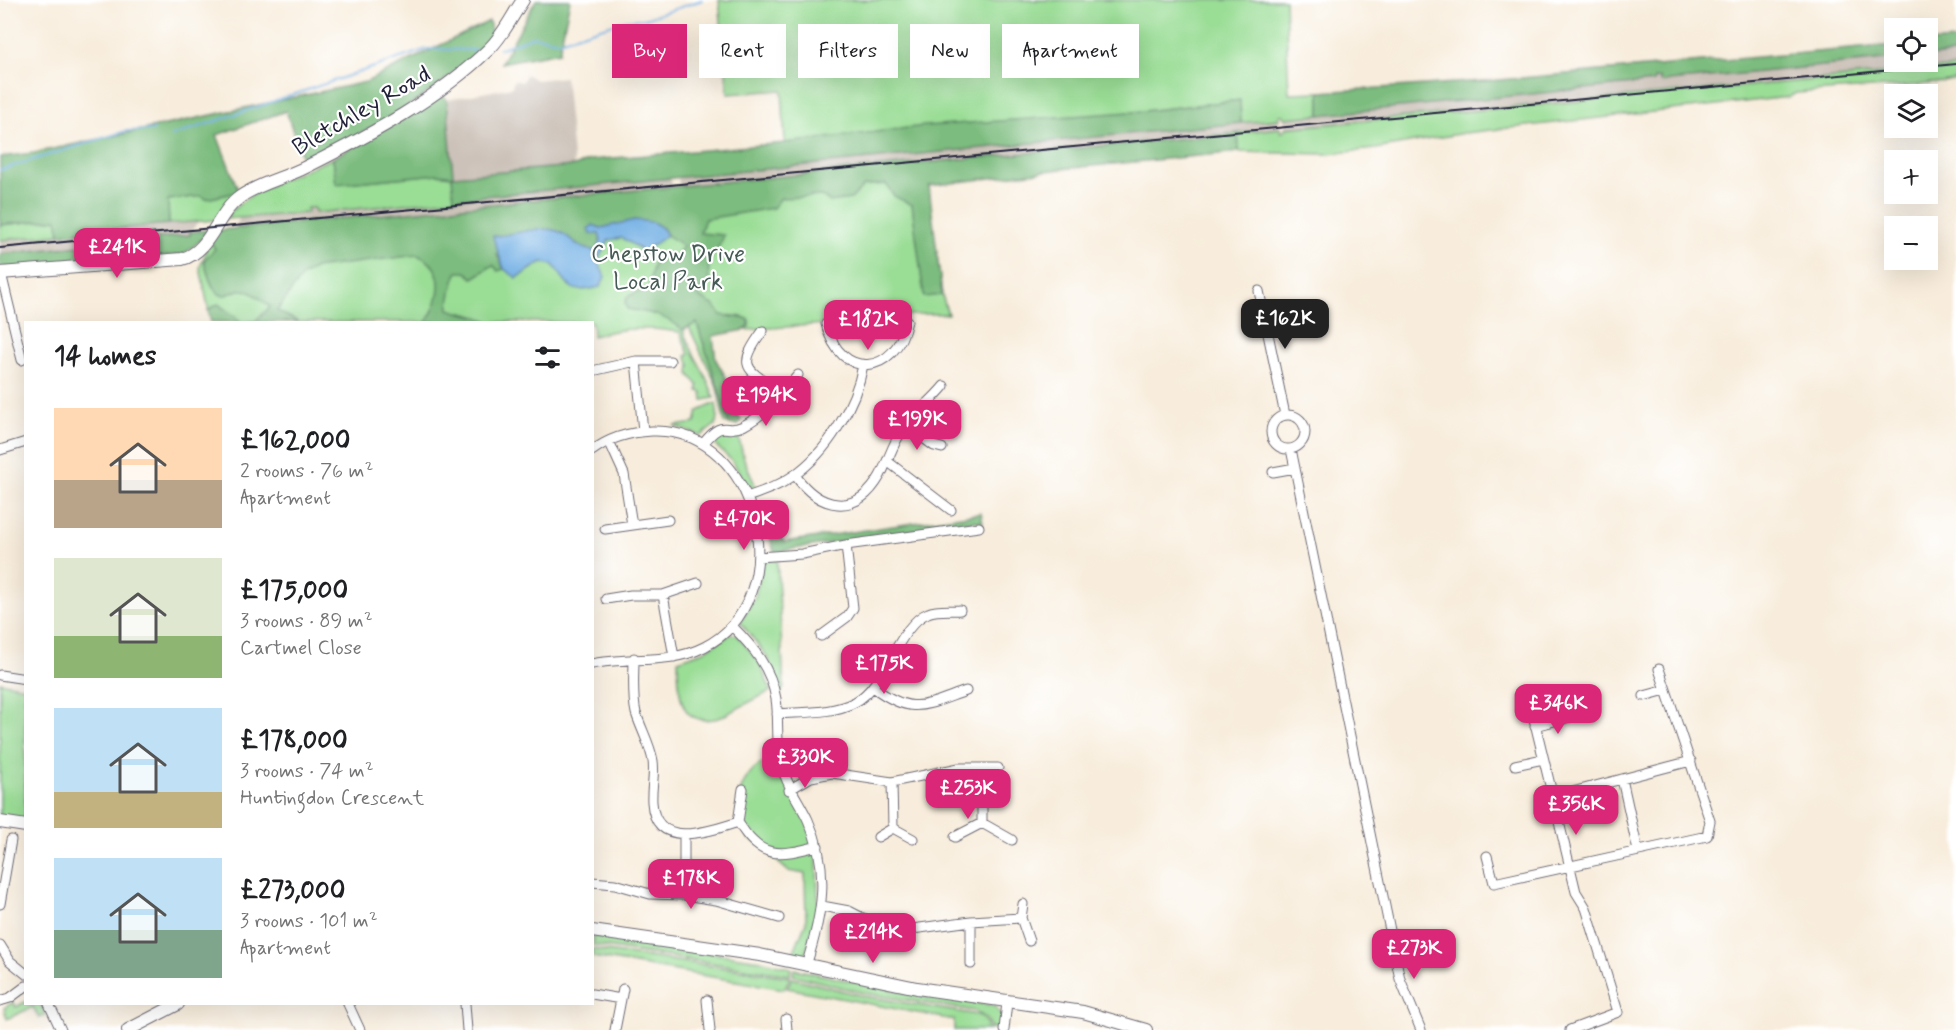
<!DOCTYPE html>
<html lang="en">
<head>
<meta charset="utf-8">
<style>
  body { margin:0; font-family:Mynerve,sans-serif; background:#f2f2f2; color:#202124; height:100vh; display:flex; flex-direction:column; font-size:22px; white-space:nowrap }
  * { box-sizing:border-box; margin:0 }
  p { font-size:20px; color:#757577 }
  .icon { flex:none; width:33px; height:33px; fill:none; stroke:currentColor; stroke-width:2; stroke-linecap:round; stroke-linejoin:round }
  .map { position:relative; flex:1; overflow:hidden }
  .panel { position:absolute; left:24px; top:321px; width:570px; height:684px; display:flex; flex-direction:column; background:#fff; border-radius:0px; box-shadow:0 6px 24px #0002 }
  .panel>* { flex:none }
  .guide { position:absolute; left:612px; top:24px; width:570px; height:54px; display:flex; gap:12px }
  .fabs { position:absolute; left:1884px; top:18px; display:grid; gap:12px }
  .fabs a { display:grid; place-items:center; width:54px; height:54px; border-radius:0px; background:#fff; box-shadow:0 6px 24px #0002; font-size:30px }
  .price { position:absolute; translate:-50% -51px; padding:0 14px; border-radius:12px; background:#db2777; color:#fff; font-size:20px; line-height:39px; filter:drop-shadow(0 2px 3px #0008) }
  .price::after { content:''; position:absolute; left:50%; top:36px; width:18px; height:14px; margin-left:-9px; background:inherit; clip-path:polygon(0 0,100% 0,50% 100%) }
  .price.on { background:#222; color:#fff }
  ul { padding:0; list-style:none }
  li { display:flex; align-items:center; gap:18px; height:150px; padding:0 30px }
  li span { display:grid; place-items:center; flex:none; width:168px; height:120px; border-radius:0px; color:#555 }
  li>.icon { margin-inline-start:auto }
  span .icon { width:72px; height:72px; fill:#fffc; stroke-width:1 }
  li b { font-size:26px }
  h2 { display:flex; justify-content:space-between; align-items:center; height:72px; padding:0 30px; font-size:26px }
  .chip { padding:0 21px; border-radius:0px; background:#fff; box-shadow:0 6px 24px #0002; font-size:21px; line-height:54px }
  .chip.on { background:#db2777; color:#fff }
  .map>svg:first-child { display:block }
  .industrial { fill:#ccc2b9 }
  .green { fill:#9add95; stroke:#5e8068; stroke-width:1.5 }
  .forest { fill:#7bbc7e; stroke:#4e6f5c; stroke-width:1.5 }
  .water { fill:#71afe4; stroke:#4a6890; stroke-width:1.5 }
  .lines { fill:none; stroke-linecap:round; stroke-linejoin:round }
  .stream { stroke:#71afe4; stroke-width:2 }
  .street-casing { stroke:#6d6973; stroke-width:11 }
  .secondary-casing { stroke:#6d6973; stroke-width:14 }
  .street { stroke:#fff; stroke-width:9 }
  .secondary { stroke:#fff; stroke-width:12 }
  .rail { stroke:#22223b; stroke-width:2 }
  .labels { text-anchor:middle; stroke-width:4.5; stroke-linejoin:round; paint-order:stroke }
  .street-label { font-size:24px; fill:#22223b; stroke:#fff }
  .park-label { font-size:24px; fill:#465a56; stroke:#fff }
</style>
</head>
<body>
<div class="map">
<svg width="1956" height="1030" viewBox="0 0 1956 1030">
  <rect width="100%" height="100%" fill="#fff"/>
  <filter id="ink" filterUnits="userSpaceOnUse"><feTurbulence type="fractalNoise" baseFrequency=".0167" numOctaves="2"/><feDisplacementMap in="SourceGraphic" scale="12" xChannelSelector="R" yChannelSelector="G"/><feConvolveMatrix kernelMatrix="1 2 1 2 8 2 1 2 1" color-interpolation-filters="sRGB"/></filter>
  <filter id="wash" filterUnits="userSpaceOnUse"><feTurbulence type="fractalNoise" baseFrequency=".008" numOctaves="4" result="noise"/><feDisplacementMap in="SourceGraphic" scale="24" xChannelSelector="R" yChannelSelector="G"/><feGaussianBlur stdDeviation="1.35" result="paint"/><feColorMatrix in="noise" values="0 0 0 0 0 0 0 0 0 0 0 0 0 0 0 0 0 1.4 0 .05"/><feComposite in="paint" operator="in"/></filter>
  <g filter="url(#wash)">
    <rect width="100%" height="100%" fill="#f8eddc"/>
    <path class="industrial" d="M1956,54V67L1285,128L1284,118L1654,82V79L1660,78L1661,82L1894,59L1928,62V56Z
      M526,74L536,80L565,77L574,166L452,176L447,100L512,87L514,80L522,82Z
      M1279,119L1280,128L679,187L678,176Z
      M671,177L672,187L234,228L240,218L307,213V208H314L315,212Z
      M197,222L190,235L0,254V240Z"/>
    <path class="green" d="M719,0H1285L1289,93L1320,92V115L1284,118L1283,115H1279V119L1241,123L1240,100L1144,111L785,143L782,90L728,94Z
      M1956,67V80L1917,85L1796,93L1789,97L1464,133L1376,149L1326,154L1239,152L1238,133L1280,128L1281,132L1285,131V128Z
      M333,158L336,184L437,174L452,176L454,199L315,213L314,208H307V213L225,219C246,189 300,173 333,158Z
      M927,177L942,295L948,314C932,313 895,315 880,321C872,324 870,331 859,331L852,322L745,330L749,326L748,319C730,312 715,317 697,323C707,357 720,389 729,424L725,423L716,384L689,327L683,330C691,355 708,374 714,398L703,400L702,392L698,391V385L689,374L690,365L686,356L689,354L680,332C649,327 623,327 593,336L592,322H211L200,267L210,241Z
      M239,192L215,220L169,224L167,200L202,196L206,199Z
      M58,219L60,234L0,240V225Z
      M716,403L718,419L715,425L701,436L674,426L695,423L698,411Z
      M720,432L738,435L744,459L756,487L750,488L731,460L713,443L714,437Z
      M777,559L784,687L780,695L777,680L766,655L740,622L755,597L763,562Z
      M731,634L737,635L759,662L771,691L719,718C676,729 679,688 678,660L704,651Z
      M0,682L25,687V822L0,818Z
      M779,758L818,846L779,853L749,839C745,830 738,818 738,808C738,783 754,760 779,758Z
      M814,851L817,855L818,908L805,955L792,956L806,922L805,874L788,871L771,856Z
      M593,935L760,960L791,968L790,975L593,945Z
      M592,949L790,977L784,989L593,957Z
      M794,969L931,998L993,1005L1002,1015L1001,1029L991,1028L987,1019L975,1011L864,993L793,975Z
      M792,978L863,996L978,1015L985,1020L989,1030H954V1020L787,988Z
      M13,1002L16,1007L25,1002L41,1004L46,1015L39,1018L33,1007L7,1019L4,1008Z"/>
    <path class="forest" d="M536,0H570L559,52L501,63Z
      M489,21L492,34C455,85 361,137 303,161L286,111L217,135L239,192L206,199L202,196L168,200L169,224L60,234L57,219L0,225V157L34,153L366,82Z
      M1956,40V54L1928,56V42Z
      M1894,45V59L1660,82V78L1654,79V82L1320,115V92L1499,80Z
      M442,95L447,100L453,176L574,166L591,160L785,143L924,126L1144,111L1240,100L1241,123L454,199L452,176L438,174L336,184L333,158Z
      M1238,133L1239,152L1061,169L929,186L942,295L924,297L912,205L894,196L886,184L864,186L851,199L830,202L822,196L781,198L773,208L705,219L700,233L724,235C718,256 706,248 709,280L698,291L699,297L715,306L721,315L749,319V326L745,330L713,336L716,360L727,379L731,402L741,421L737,425L729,424C720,389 707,357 697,323L683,330C667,316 648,312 627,309L625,302L628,296L648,288L654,262L665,255H677L683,246L667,235L663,228L615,225L601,228L600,245L596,251C582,250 577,242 565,237C552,232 515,231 503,236L497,254L504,269L498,271L493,265L473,278L466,272H458C454,277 448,303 449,309C463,315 477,314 490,322H426C441,300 449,268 417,255L315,268L301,277L277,311L299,322H211L208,310L218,304L242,322L255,321L270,307C262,301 252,290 242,290C235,289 230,295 224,295C212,297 206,268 204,260L215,249L210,241L219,230Z
      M208,230L201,240L183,255L0,269V254L190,235V232Z
      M981,513L983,523L974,521L774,552L768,529L773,528L784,542Z"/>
    <path class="water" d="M634,220C648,221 660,221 667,235L644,251L622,238L609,240L598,260L605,277L600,287C567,295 571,286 553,265L542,262L517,278L504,269L494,240L493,236C512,236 534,226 554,230C570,233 575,250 596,251L601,240L599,234L590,233L588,229L593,225L601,228Z"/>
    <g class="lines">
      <path class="stream" d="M499,49L534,36L559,41L626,20L644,19L702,0
        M172,136L427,49L475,50
        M0,170L126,131L154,130"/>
    </g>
  </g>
  <g filter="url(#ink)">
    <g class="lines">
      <defs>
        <path id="street" d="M1,273L22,360
          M1259,291L1285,415
          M826,324C840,381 896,376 907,321
          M763,331C734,370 749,369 783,394
          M636,361H670
          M592,371L636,361L643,431
          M1271 432a17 17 0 1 1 34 0a17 17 0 1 1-34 0Z
          M906,425L934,446L942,448
          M609,441L624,474L632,525
          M703,444C724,417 724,435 743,426C766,414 782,395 798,375
          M1291,449L1400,979L1421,1030
          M0,450L26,442
          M592,451C609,438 631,432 652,431C761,427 798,600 704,647C669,665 629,656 592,664
          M887,461L951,510
          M1273,472L1295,468
          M795,475C819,509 856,518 880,476C888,461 893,444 902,430C914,414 931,402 944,386
          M747,497C764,491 779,486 793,476C827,453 856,405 863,365
          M605,529L668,520
          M758,557L802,554L846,545L979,527
          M663,595L674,657
          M606,599L631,595H663L698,583
          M732,626C753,647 771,668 776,699C779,718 776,739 780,758C784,782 798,799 808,820C831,871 822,915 806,966
          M821,636L847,617L853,608L846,545
          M634,658C634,676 632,696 636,713C641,729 650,744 653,761C655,775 651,788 652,802C655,851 710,831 738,822C761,860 778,856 818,846
          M0,675L26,679
          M873,687C912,716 923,706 966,691
          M1644,696L1666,690
          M777,714C802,712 832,714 855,702C886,686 898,625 928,613C937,609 950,611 960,610
          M1533,715L1576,892L1586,908L1618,1012L1570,1030
          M1535,726L1574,716
          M1515,765L1543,759
          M982,768V823L1012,840
          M1622,779L1638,851
          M892,782L893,828
          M789,790L811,777L832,773L892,782L959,768H998
          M1553,797L1691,761
          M738,822L743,789
          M684,835V895L716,900L779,918
          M878,837L893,828L913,839
          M955,837L982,823
          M1487,856L1494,883L1707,836L1710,821L1659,669
          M592,882L615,884L650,894L684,895
          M0,904L11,840
          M1023,904L1021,918L1029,941
          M822,906L849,911L878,926L898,931L971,921L1021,918
          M0,945L10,961L26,974
          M971,964V921
          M592,994L621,999
          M707,1000L710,1030
          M0,1001L10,998L26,986
          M49,1004L61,1030
          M348,1004L360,1030
          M465,1004L467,1030
          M786,1019L787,1030
          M615,1030L623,989
          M1004,1030L1007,1002"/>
        <path id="secondary" d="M0,273L182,259C211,251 216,214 240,197C259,183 285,178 306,167C370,135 438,99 489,49C503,36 512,16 523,0
          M0,822L26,826
          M592,931L760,955L917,988L1083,1012L1146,1030
          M128,1030L178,1004"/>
      </defs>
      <use href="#street" class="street-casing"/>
      <use href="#secondary" class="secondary-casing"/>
      <use href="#street" class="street"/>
      <use href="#secondary" class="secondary"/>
      <path class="rail" d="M0,248L1956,64"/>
    </g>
  </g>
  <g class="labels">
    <g class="street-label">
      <text transform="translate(361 110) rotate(-30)" y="8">Bletchley Road</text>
    </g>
    <g class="park-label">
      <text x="668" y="261">Chepstow Drive<tspan x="668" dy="28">Local Park</tspan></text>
    </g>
  </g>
</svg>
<div class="fabs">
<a><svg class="icon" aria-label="locate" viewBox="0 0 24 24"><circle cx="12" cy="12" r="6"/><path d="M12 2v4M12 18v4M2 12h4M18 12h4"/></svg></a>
<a><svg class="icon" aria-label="layers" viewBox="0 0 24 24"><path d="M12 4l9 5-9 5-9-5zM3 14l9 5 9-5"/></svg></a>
<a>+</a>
<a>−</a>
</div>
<b class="price" style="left:117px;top:279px">£241K</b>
<b class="price on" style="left:1285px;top:350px">£162K</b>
<b class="price" style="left:868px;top:351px">£182K</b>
<b class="price" style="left:766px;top:427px">£194K</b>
<b class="price" style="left:917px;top:451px">£199K</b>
<b class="price" style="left:744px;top:551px">£470K</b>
<b class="price" style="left:884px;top:695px">£175K</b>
<b class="price" style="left:1558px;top:735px">£346K</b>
<b class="price" style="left:805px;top:789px">£330K</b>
<b class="price" style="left:968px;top:820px">£253K</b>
<b class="price" style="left:1576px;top:836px">£356K</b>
<b class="price" style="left:691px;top:910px">£178K</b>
<b class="price" style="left:873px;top:964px">£214K</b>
<b class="price" style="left:1414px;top:980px">£273K</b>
<div class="guide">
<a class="chip on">Buy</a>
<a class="chip">Rent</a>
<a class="chip">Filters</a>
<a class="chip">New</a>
<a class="chip">Apartment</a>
</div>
<section class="panel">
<h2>14 homes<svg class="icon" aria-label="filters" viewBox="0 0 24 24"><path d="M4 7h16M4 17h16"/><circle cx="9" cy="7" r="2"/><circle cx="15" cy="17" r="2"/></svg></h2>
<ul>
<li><span style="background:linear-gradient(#ffd9b3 60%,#b9a48a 0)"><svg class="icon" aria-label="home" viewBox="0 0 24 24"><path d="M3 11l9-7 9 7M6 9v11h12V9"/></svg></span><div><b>£162,000</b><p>2 rooms · 76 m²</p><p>Apartment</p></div></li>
<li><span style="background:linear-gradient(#dfe7d0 65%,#8fb573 0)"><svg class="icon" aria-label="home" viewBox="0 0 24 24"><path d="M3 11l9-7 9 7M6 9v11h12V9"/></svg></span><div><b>£175,000</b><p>3 rooms · 89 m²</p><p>Cartmel Close</p></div></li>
<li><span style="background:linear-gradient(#bfe0f5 70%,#c2b280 0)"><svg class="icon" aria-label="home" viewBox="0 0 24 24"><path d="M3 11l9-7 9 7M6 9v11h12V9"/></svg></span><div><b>£178,000</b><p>3 rooms · 74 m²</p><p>Huntingdon Crescent</p></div></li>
<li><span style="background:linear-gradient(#bfe0f5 60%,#7fa58c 0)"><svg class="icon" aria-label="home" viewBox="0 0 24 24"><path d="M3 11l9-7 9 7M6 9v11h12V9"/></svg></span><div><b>£273,000</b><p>3 rooms · 101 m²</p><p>Apartment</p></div></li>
</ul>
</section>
</div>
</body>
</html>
